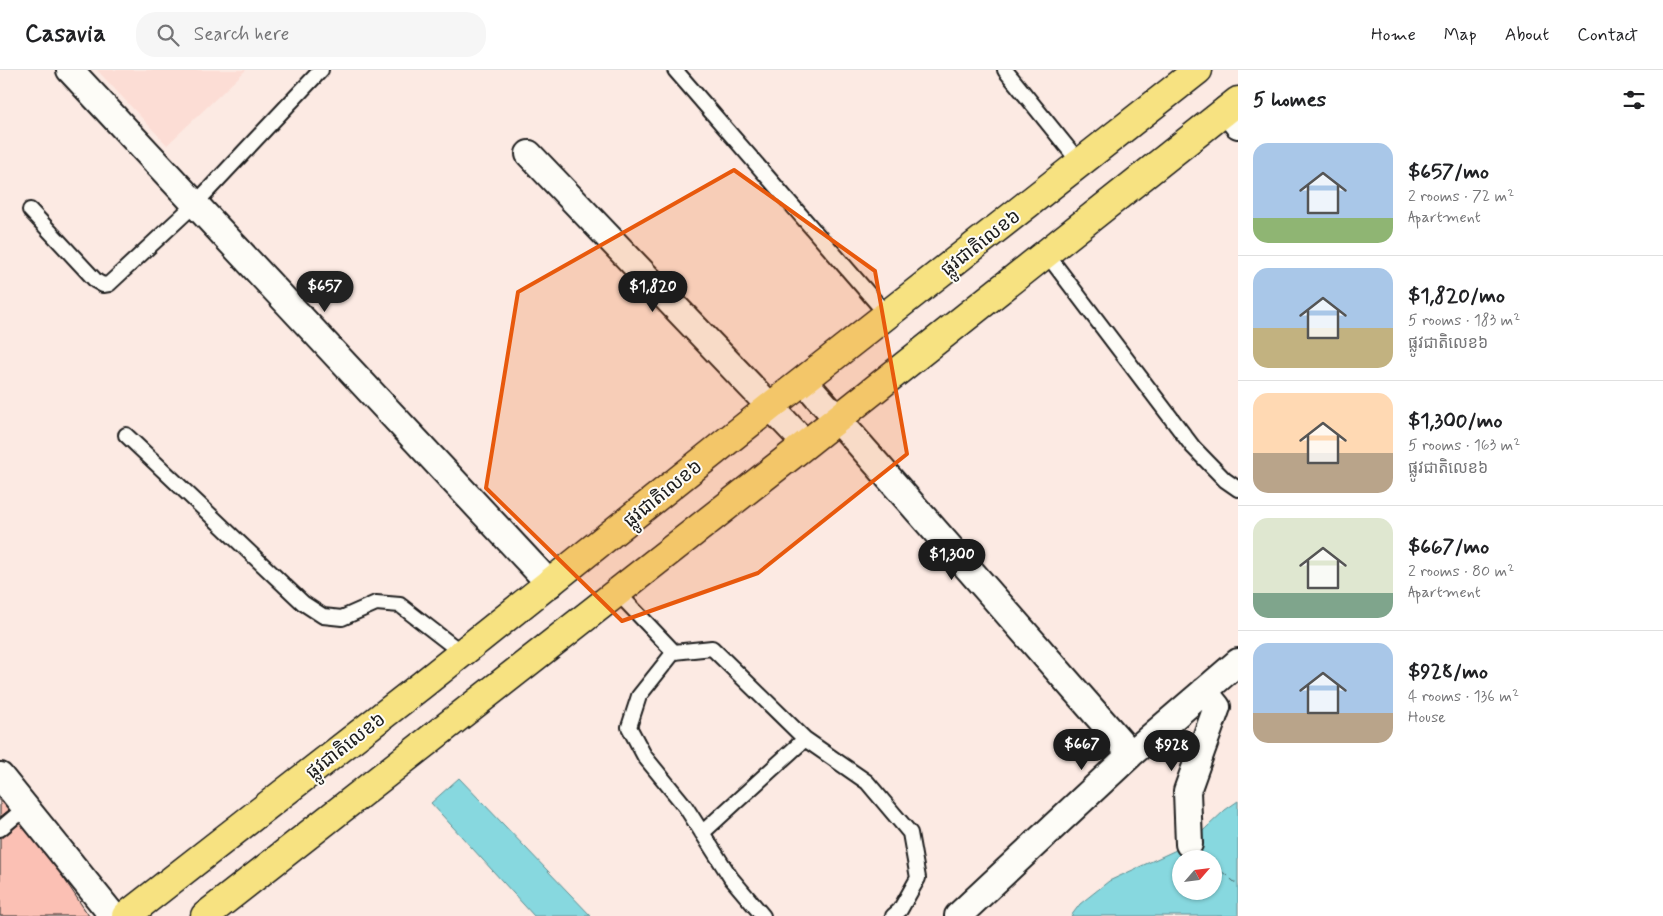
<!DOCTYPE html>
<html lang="en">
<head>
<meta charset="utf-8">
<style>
  body { margin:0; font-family:Mynerve,"Noto Sans Khmer",sans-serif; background:#f6f6f6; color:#202124; height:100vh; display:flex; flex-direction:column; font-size:19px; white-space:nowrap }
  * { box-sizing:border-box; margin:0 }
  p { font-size:16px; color:#757577 }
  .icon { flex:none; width:28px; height:28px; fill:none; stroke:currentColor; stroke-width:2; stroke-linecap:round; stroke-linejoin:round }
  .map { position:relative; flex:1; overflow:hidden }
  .panel { display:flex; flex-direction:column; background:#fff; width:425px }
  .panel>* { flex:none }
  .needle { width:32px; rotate:62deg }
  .controls { position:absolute; left:1172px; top:780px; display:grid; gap:10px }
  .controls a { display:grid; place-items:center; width:50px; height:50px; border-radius:50%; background:#fff; box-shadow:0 1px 4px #0004; font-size:25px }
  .price { position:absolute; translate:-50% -42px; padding:0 11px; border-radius:18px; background:#1c1c1c; color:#fff; font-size:16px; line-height:32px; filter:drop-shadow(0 1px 2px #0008) }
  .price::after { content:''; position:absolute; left:50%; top:30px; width:15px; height:11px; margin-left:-8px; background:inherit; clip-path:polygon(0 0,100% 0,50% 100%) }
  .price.on { background:#222; color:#fff }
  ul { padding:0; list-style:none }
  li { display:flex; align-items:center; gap:15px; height:125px; padding:0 15px }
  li+li { border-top:1px solid #e0e0e0 }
  li span { display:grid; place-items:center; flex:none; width:140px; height:100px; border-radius:15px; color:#555 }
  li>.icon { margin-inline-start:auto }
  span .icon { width:60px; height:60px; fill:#fffc; stroke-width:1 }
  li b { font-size:21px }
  h2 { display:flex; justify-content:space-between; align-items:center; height:60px; padding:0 15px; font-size:21px }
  header { display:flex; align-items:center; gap:30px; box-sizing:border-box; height:70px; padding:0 25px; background:#fff; border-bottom:1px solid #e0e0e0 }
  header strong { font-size:24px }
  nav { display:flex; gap:28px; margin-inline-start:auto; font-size:18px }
  .search { width:350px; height:45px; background:#f6f6f6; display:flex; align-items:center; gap:12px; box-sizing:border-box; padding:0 18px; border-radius:20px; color:#757577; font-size:19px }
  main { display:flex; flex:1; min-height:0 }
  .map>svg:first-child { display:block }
  .built { fill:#fcddd5 }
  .water { fill:#87d8df; stroke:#5c8d91; fill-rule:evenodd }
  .shadow { fill:#0003 }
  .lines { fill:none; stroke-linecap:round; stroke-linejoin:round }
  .ferry { stroke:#415e60; stroke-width:1; stroke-dasharray:6 5; stroke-linecap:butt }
  .building { fill:#fbc0b4; stroke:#1c1c1c }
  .lane-casing { stroke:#1c1c1c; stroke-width:18 }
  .street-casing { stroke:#1c1c1c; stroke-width:30 }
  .highway-casing { stroke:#1c1c1c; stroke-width:31 }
  .lane { stroke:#fdfcf7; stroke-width:14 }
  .street { stroke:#fdfcf7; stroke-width:26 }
  .highway { stroke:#f7e281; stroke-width:28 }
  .marked { fill:#e8590c; fill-opacity:0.2; stroke:#e8590c; stroke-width:4; stroke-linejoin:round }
  .labels { text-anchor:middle; stroke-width:4; stroke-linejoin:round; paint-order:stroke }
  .street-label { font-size:19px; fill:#1c1c1c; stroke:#fdfcf7 }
</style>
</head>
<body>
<header>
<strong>Casavia</strong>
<div class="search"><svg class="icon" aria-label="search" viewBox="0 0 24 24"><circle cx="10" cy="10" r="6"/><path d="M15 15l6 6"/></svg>Search here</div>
<nav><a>Home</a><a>Map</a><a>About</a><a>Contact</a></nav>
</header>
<main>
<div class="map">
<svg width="1238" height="846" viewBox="0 0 1238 846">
  <rect width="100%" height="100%" fill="#fceae3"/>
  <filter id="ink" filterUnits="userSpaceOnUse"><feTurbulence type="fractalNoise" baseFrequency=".02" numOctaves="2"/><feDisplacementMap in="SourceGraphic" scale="10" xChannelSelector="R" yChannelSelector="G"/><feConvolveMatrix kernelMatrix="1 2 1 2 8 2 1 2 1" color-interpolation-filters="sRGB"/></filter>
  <g filter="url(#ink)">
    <path class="built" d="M97,0H246L167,75Z"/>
    <path class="water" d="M459,708L591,846H534L431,733Z
      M1238,731V846H1071L1080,834L1109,811L1189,774L1225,740ZM1181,789H1214V821H1181Z"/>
    <path class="shadow" d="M0,713L88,846H0Z"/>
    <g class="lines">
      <path class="ferry" d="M1199,782L1207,789
        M1214,795L1238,815"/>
    </g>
    <path class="building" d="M0,711L17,734L0,747Z
      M23,747L89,846H0V763Z"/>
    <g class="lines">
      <defs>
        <path id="lane" d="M675,0L887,245
          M1005,0L1080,93
          M30,140L96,211L103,215L109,214L195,134L321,0
          M1046,183L1193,377L1225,410L1238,419
          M126,365L303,533L323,546L342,548L376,533L400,535L462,583
          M617,522L674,582
          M0,759L25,738
          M702,763L805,669
          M763,846L731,808L685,736L645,687L629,657L639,626L674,582L712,578L805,669L867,712L910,763L918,808L900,840L893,846"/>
        <path id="street" d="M70,0L550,514
          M1226,40L1238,55
          M529,84L806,374
          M804,311L1131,684
          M0,706L113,846
          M1189,774L1187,721L1217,637L1204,621
          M958,846L1131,684L1238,592"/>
        <path id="highway" d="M126,846L422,615L771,336L1198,0
          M205,846L806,374L1238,31"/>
      </defs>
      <use href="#lane" class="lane-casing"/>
      <use href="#street" class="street-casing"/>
      <use href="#highway" class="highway-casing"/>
      <use href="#lane" class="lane"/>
      <use href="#street" class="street"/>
      <use href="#highway" class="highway"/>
    </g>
  </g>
  <path class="marked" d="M734,100L875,201L907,384L758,503L622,551L486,418L518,222Z"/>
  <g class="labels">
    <g class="street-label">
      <text transform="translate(980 172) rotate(-38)" y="7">ផ្លូវជាតិលេខ៦</text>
      <text transform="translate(662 423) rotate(-39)" y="7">ផ្លូវជាតិលេខ៦</text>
      <text transform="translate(345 675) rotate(-38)" y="7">ផ្លូវជាតិលេខ៦</text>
    </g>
  </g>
</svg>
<div class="controls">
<a><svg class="needle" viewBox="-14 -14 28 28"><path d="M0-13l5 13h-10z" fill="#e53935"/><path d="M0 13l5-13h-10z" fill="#757577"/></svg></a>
</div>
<b class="price on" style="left:325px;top:243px">$657</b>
<b class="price" style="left:653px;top:243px">$1,820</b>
<b class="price" style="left:952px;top:511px">$1,300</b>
<b class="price" style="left:1082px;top:701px">$667</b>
<b class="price" style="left:1172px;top:702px">$928</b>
</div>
<section class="panel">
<h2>5 homes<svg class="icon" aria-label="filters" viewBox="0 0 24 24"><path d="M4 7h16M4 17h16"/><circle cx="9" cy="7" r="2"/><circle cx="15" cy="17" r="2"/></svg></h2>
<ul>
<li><span style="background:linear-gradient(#a9c7e8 75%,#8fb573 0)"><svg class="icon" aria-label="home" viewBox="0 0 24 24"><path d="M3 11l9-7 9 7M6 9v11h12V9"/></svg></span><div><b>$657/mo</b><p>2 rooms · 72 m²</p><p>Apartment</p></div></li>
<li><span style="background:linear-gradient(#a9c7e8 60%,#c2b280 0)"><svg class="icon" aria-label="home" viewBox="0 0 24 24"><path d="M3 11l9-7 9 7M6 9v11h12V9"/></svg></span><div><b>$1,820/mo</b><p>5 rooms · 183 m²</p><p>ផ្លូវជាតិលេខ៦</p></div></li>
<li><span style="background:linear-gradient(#ffd9b3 60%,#b9a48a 0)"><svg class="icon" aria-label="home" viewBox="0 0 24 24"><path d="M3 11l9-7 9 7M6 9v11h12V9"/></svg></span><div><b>$1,300/mo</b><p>5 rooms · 163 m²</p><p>ផ្លូវជាតិលេខ៦</p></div></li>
<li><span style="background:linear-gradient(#dfe7d0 75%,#7fa58c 0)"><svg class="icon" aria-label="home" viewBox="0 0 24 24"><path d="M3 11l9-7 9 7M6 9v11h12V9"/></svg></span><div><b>$667/mo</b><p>2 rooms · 80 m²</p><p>Apartment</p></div></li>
<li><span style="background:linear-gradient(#a9c7e8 70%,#b9a48a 0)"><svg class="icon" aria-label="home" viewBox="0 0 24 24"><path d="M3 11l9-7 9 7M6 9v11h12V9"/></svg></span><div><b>$928/mo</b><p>4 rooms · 136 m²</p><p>House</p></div></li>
</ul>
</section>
</main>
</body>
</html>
